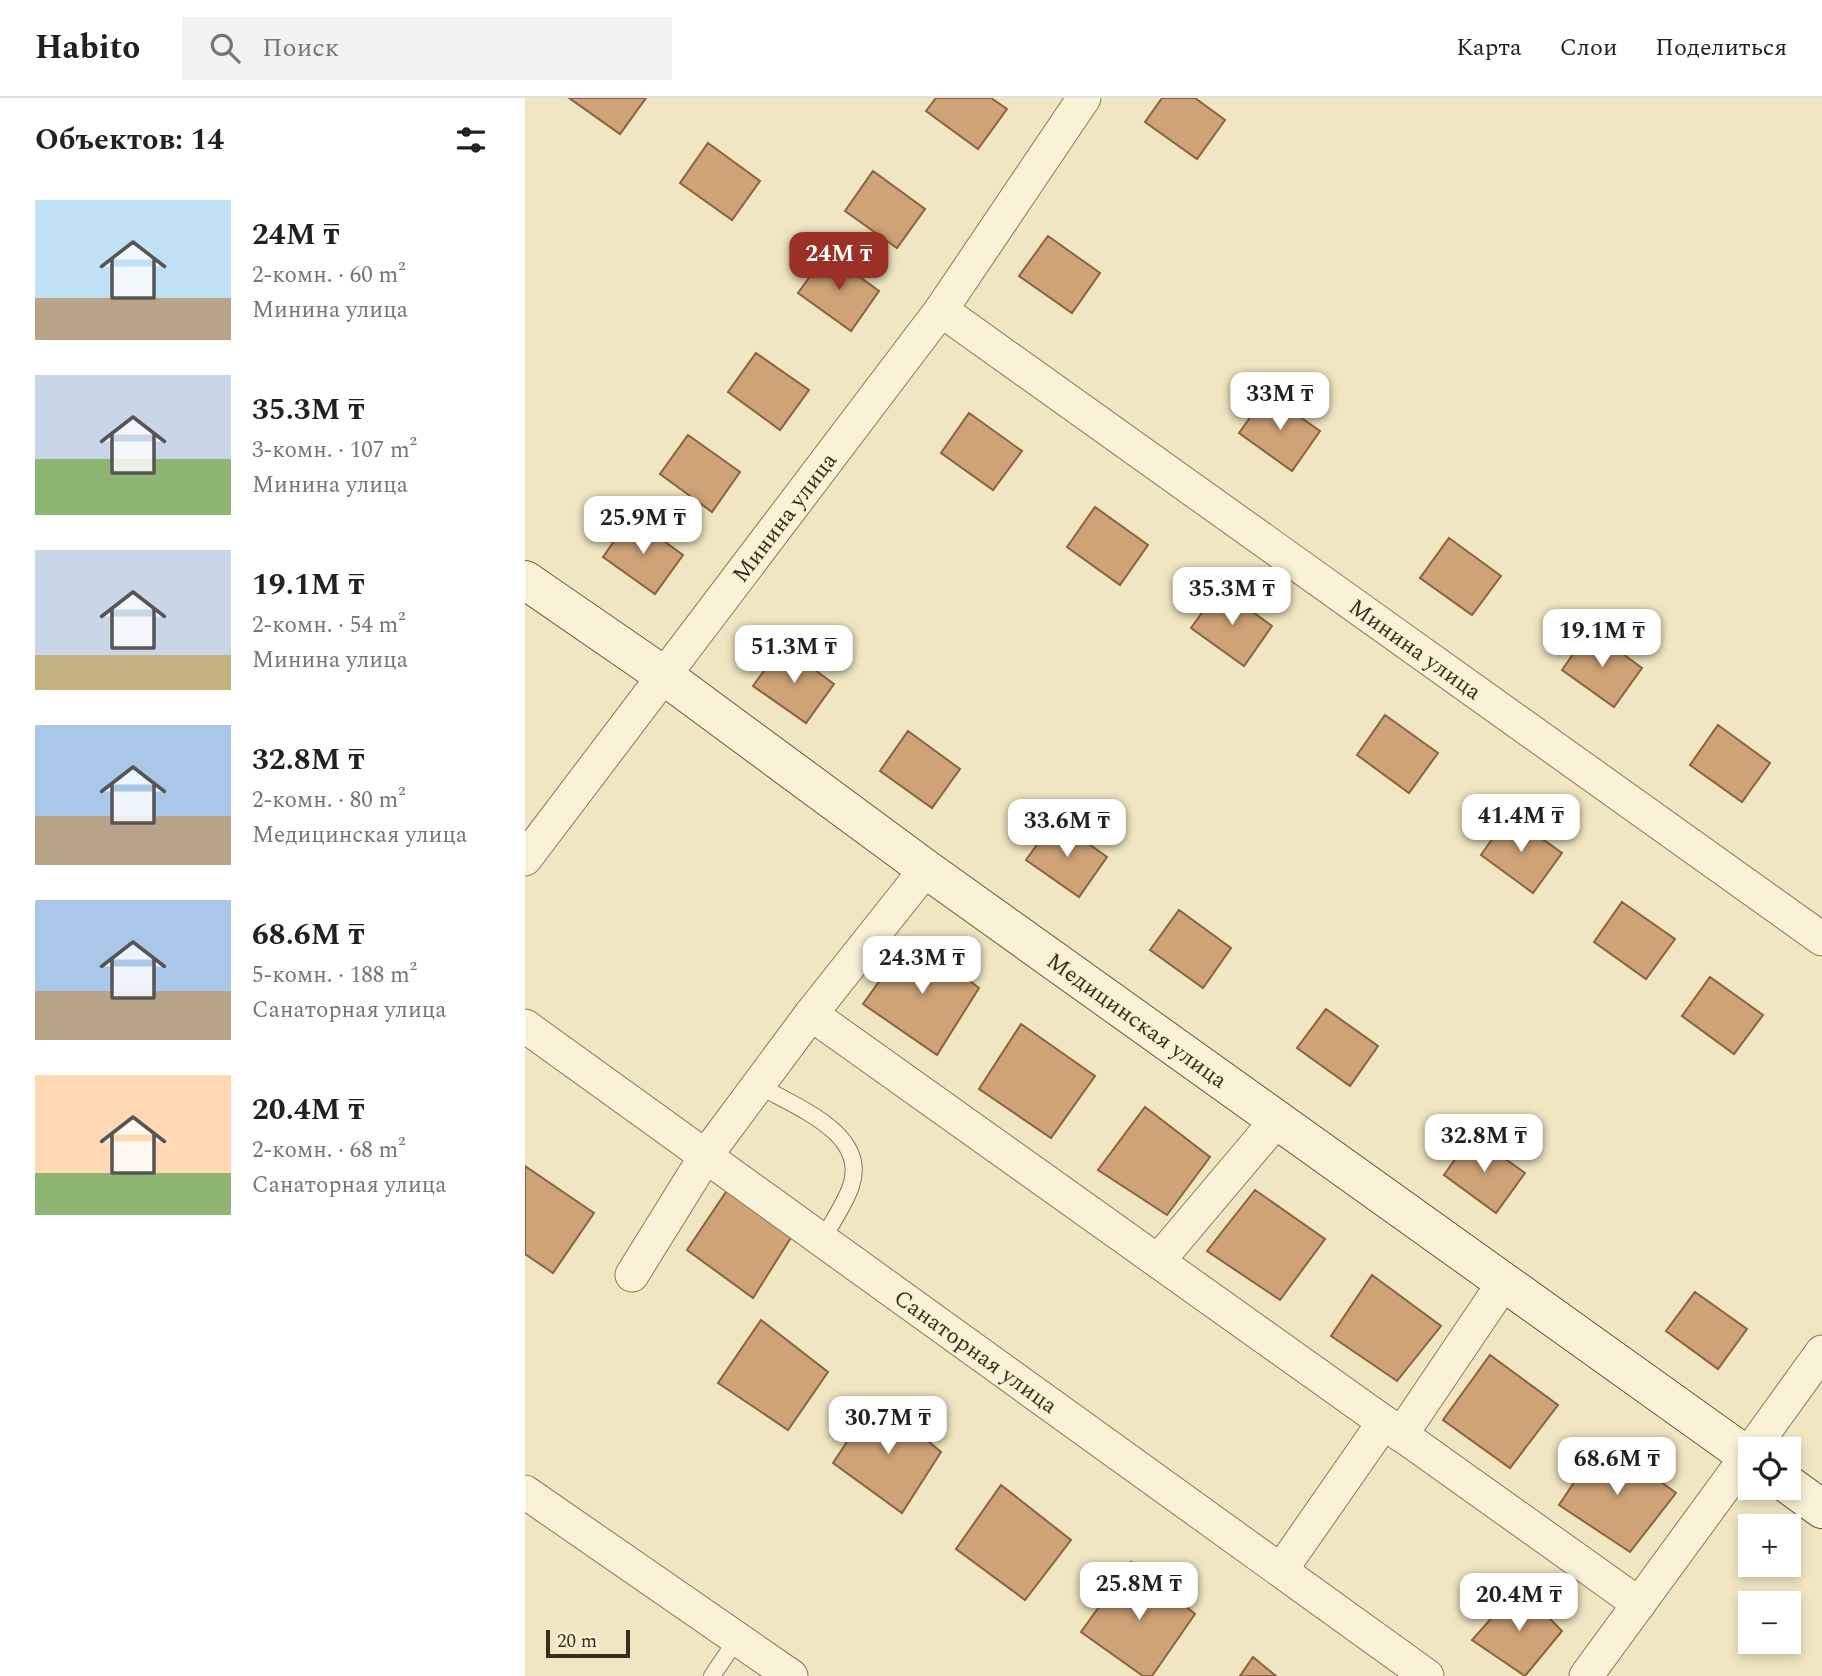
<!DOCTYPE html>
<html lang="ru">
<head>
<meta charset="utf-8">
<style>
  body { margin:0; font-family:Spectral,serif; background:#f2f2f2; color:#202124; height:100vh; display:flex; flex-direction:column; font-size:26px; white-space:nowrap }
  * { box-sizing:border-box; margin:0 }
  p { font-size:23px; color:#757577 }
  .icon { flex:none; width:38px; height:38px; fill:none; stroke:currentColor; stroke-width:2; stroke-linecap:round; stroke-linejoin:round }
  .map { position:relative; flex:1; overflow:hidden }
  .panel { display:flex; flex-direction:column; background:#fff; width:525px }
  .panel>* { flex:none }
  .buttons { position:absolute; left:1213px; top:1339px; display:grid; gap:14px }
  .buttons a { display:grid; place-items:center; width:63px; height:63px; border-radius:0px; background:#fff; box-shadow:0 4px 10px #0003; font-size:35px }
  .scale { position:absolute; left:21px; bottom:18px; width:84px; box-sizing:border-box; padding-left:7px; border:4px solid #392e1d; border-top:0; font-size:19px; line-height:24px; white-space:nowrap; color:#392e1d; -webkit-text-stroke:5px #f7efd2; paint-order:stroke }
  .price { position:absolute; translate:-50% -60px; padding:0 16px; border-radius:14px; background:#fff; color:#222; font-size:23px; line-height:46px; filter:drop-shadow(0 2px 4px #0008) }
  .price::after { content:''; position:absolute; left:50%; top:42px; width:21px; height:16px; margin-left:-10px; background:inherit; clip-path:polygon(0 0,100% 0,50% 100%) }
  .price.current { background:#9b3026; color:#fff }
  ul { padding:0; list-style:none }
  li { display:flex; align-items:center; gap:21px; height:175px; padding:0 35px }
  li span { display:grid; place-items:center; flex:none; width:196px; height:140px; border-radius:0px; color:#555 }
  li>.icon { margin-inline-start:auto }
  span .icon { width:84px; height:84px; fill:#fffc; stroke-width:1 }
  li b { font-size:30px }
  h2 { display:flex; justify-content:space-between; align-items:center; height:84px; padding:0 35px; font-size:30px }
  header { display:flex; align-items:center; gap:42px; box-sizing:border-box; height:98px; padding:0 35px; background:#fff; border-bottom:2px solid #e0e0e0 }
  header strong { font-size:33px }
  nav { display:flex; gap:38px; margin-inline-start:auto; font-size:24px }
  .search { width:490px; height:63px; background:#f2f2f2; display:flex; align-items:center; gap:18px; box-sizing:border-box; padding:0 24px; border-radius:0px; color:#757577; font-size:26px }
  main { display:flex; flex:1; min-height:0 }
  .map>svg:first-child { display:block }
  .building { fill:#cfa377; stroke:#8a633e; stroke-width:2 }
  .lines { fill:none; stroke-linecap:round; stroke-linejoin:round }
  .lane-casing { stroke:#8a7759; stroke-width:18 }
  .street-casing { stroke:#8a7759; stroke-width:35 }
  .secondary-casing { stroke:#6c583c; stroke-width:40 }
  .lane { stroke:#faf2d6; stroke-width:16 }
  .street { stroke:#faf2d6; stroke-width:33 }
  .secondary { stroke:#faf2d6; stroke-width:38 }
  .labels { text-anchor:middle; stroke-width:5; stroke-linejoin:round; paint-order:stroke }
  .street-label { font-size:23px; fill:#392e1d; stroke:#f7efd2 }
</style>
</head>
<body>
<header>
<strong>Habito</strong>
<div class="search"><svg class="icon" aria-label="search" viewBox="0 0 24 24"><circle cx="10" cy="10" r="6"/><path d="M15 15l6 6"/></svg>Поиск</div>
<nav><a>Карта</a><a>Слои</a><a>Поделиться</a></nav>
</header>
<main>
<section class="panel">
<h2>Объектов: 14<svg class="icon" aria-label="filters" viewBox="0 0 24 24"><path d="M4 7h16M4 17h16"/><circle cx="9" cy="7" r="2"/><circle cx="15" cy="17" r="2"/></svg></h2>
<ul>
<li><span style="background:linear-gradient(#bfe0f5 70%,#b9a48a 0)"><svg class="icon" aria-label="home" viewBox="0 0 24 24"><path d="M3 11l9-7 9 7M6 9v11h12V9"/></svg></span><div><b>24M ₸</b><p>2-комн. · 60 m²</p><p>Минина улица</p></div></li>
<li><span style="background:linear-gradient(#c9d6e8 60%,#8fb573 0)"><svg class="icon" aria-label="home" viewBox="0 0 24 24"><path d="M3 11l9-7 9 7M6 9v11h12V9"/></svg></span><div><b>35.3M ₸</b><p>3-комн. · 107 m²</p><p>Минина улица</p></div></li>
<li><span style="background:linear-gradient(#c9d6e8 75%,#c2b280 0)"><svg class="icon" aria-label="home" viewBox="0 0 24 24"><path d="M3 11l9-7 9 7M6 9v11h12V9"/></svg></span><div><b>19.1M ₸</b><p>2-комн. · 54 m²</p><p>Минина улица</p></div></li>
<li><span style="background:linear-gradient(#a9c7e8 65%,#b9a48a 0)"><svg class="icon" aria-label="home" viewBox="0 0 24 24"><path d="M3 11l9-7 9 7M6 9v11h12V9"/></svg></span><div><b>32.8M ₸</b><p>2-комн. · 80 m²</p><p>Медицинская улица</p></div></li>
<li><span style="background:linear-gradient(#a9c7e8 65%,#b9a48a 0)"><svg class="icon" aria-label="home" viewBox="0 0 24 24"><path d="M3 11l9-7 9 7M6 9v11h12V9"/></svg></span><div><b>68.6M ₸</b><p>5-комн. · 188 m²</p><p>Санаторная улица</p></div></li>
<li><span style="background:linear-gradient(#ffd9b3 70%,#8fb573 0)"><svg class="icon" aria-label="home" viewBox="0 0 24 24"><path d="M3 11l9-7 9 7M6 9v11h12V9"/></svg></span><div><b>20.4M ₸</b><p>2-комн. · 68 m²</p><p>Санаторная улица</p></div></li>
</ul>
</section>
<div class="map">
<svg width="1297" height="1578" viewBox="0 0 1297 1578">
  <rect width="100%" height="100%" fill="#f0e6c2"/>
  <path class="building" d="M44,0H121L95,36Z
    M411,0H466L482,11L453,51L401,13Z
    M637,0H670L700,22L672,61L620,24Z
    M183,45L235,83L207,122L155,85Z
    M348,73L400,111L372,150L320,113Z
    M523,138L575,175L547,215L494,178Z
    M302,155L354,193L326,233L273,195Z
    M231,255L284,292L255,332L203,294Z
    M742,296L795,333L767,373L714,335Z
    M444,315L497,353L468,392L416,355Z
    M163,337L215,374L187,414L135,376Z
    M570,409L623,447L595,487L542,449Z
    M106,419L158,457L130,496L78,459Z
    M924,440L976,478L947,517L895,480Z
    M695,490L747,528L719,568L666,530Z
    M1065,532L1117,570L1089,609L1037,572Z
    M257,548L309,586L281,625L228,588Z
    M860,617L913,655L884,695L832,657Z
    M1193,627L1245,665L1217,704L1165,667Z
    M383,633L435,671L407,710L355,673Z
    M984,717L1037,755L1008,795L956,757Z
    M530,722L582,759L554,799L501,762Z
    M1097,804L1150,841L1121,881L1069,844Z
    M654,812L706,850L678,890L625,852Z
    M386,839L454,890L412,957L338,906Z
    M1185,879L1238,917L1209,956L1157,918Z
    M801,911L853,948L825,988L772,950Z
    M496,926L570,978L526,1040L454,991Z
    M620,1009L685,1059L642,1117L573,1072Z
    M947,1037L1000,1075L971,1115L919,1077Z
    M0,1068L69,1115L28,1175L0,1156Z
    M205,1088L267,1138L228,1200L162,1152Z
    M730,1092L800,1141L755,1202L682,1153Z
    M847,1177L916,1228L872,1283L806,1238Z
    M1170,1194L1222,1231L1193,1271L1141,1233Z
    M236,1222L303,1274L263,1332L193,1285Z
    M965,1257L1033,1307L985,1370L918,1322Z
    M351,1300L416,1354L377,1415L308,1365Z
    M1078,1341L1151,1395L1105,1454L1034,1407Z
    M476,1387L546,1442L500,1502L431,1451Z
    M606,1464L670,1516L627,1578H618L556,1534Z
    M994,1489L1037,1533L1000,1578L947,1542Z
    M728,1559L751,1578H715Z"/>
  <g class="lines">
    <defs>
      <path id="lane" d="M233,987C270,1009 344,1035 326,1088C320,1106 307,1124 298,1141
        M187,1578L212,1541"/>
      <g id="street">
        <path id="s1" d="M416,212L1297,841"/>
        <path id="s2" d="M0,761L416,212L559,0"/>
        <path d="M286,916L1114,1506"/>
        <path id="s3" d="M0,928L902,1578"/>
        <path d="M633,1163L752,1022"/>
        <path d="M107,1177L182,1056L286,916L401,771"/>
        <path d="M876,1337L980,1183"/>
        <path d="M1227,1351L1297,1254"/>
        <path d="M0,1394L266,1578"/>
        <path d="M756,1472L859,1324"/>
        <path d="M1061,1578L1225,1354"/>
      </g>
      <g id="secondary">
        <path id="s4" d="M0,482L138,577L401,771L1225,1360"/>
        <path d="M1264,1387L1297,1411"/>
      </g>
    </defs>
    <use href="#lane" class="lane-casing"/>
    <use href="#street" class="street-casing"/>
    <use href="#secondary" class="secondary-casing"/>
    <use href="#lane" class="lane"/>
    <use href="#street" class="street"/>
    <use href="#secondary" class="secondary"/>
  </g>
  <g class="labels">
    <g class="street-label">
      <text dy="8" stroke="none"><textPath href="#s2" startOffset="429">Минина улица</textPath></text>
      <text dy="8" stroke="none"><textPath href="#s1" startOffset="583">Минина улица</textPath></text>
      <text dy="8" stroke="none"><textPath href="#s4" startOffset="754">Медицинская улица</textPath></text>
      <text dy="8" stroke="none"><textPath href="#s3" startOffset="556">Санаторная улица</textPath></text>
    </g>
  </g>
</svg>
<div class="buttons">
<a><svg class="icon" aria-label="locate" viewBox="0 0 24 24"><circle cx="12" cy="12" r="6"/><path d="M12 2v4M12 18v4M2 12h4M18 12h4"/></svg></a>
<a>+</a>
<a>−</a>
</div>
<div class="scale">20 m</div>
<b class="price current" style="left:314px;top:194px">24M ₸</b>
<b class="price" style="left:755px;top:334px">33M ₸</b>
<b class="price" style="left:118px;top:458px">25.9M ₸</b>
<b class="price" style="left:707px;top:529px">35.3M ₸</b>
<b class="price" style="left:1077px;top:571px">19.1M ₸</b>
<b class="price" style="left:269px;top:587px">51.3M ₸</b>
<b class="price" style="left:996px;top:756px">41.4M ₸</b>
<b class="price" style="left:542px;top:761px">33.6M ₸</b>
<b class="price" style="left:397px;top:898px">24.3M ₸</b>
<b class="price" style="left:959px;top:1076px">32.8M ₸</b>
<b class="price" style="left:363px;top:1358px">30.7M ₸</b>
<b class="price" style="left:1092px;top:1399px">68.6M ₸</b>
<b class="price" style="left:614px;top:1524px">25.8M ₸</b>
<b class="price" style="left:994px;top:1535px">20.4M ₸</b>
</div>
</main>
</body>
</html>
